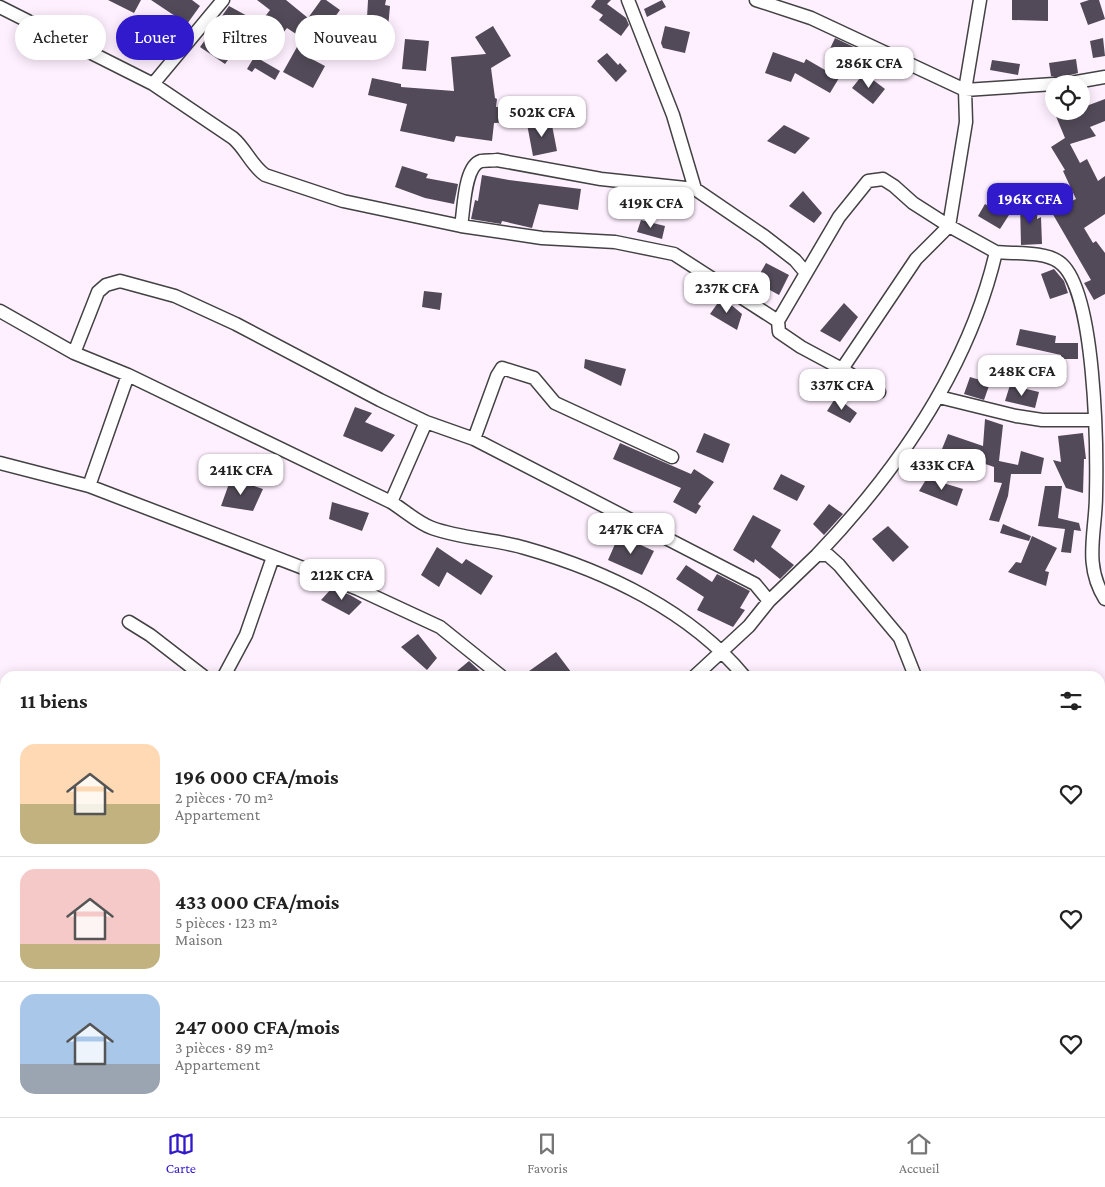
<!DOCTYPE html>
<html lang="fr">
<head>
<meta charset="utf-8">
<style>
  body { margin:0; font-family:"Crimson Pro",serif; background:#f2f2f2; color:#222; height:100vh; display:flex; flex-direction:column; font-size:19px; white-space:nowrap }
  * { box-sizing:border-box; margin:0 }
  p { font-size:16px; color:#767676 }
  .icon { flex:none; width:28px; height:28px; fill:none; stroke:currentColor; stroke-width:2; stroke-linecap:round; stroke-linejoin:round }
  .map { position:relative; flex:1; overflow:hidden }
  .sheet { position:absolute; left:0px; top:671px; width:1105px; height:446px; display:flex; flex-direction:column; background:#fff; border-radius:15px 15px 0 0; box-shadow:0 2px 12px #0003 }
  .sheet>* { flex:none }
  .guide { position:absolute; left:15px; top:15px; width:500px; height:45px; display:flex; gap:10px }
  .fabs { position:absolute; left:1045px; top:75px; display:grid; gap:10px }
  .fabs a { display:grid; place-items:center; width:45px; height:45px; border-radius:50%; background:#fff; box-shadow:0 2px 12px #0003; font-size:25px }
  .price { position:absolute; translate:-50% -42px; padding:0 11px; border-radius:10px; background:#fff; color:#222; font-size:16px; line-height:32px; filter:drop-shadow(0 1px 2px #0008) }
  .price::after { content:''; position:absolute; left:50%; top:30px; width:15px; height:11px; margin-left:-8px; background:inherit; clip-path:polygon(0 0,100% 0,50% 100%) }
  .price.current { background:#311acc; color:#fff }
  ul { padding:0; list-style:none }
  li { display:flex; align-items:center; gap:15px; height:125px; padding:0 20px }
  li+li { border-top:1px solid #e0e0e0 }
  li span { display:grid; place-items:center; flex:none; width:140px; height:100px; border-radius:15px; color:#555 }
  li>.icon { margin-inline-start:auto }
  span .icon { width:60px; height:60px; fill:#fffc; stroke-width:1 }
  li b { font-size:21px }
  h2 { display:flex; justify-content:space-between; align-items:center; height:60px; padding:0 20px; font-size:21px }
  .pill { padding:0 18px; border-radius:22px; background:#fff; box-shadow:0 2px 12px #0003; font-size:18px; line-height:45px }
  .pill.current { background:#311acc; color:#fff }
  .tab-bar { display:flex; justify-content:space-around; align-items:center; height:70px; border-top:1px solid #e0e0e0; background:#fff; font-size:14px; color:#767676 }
  .tab-bar a { display:grid; justify-items:center; gap:2px }
  .tab-bar .current { color:#311acc }
  .map>svg:first-child { display:block }
  .building { fill:#524a58 }
  .lines { fill:none; stroke-linecap:round; stroke-linejoin:round }
  .street-casing { stroke:#424242; stroke-width:15 }
  .street { stroke:#fff; stroke-width:12 }
</style>
</head>
<body>
<div class="map">
<svg width="1105" height="1117" viewBox="0 0 1105 1117">
  <rect width="100%" height="100%" fill="#fff0ff"/>
  <path class="building" d="M108,0H141L134,13Z
    M151,0H192L200,6L187,24Z
    M257,0H286L308,18L321,0H326L340,10L306,56L325,66L313,88L283,72L302,38L287,28L261,60L280,71L275,80L255,68L252,72L247,69L259,49L244,38L225,64L200,47L229,6L260,23L270,10Z
    M368,0H386L385,5L390,6L387,39L381,58L354,51L363,16L367,18Z
    M596,0H611L607,4L626,18L629,25L621,36L599,20L603,15L591,7Z
    M662,0L666,7L647,17L644,9Z
    M1012,0H1048V21L1012,20Z
    M1089,0H1099L1105,19L1088,25L1080,3Z
    M493,26L511,56L491,68L495,98L497,99L496,107L518,106L519,122L494,123L492,141L456,136L454,142L400,131L407,104L368,95L372,78L401,84V87L454,91L451,57L486,54L475,37Z
    M665,26L690,32L685,53L663,48L661,43Z
    M835,38L858,49L851,64L828,53Z
    M1103,38L1105,56L1093,58L1090,41Z
    M405,39L429,41L426,71L402,69Z
    M773,52L804,63L806,59L839,78L830,93L795,73L791,82L765,73Z
    M607,53L618,65L620,63L627,71L616,82L597,61Z
    M1076,59L1078,73L1059,78L1051,76L1049,63Z
    M992,60L1020,64L1018,75L990,70Z
    M864,73L885,89L873,104L852,88Z
    M1105,99V121L1090,127L1096,136L1070,144L1080,163L1087,159L1098,181L1105,176V214L1084,228L1093,243L1096,241L1105,253V294L1094,300L1084,283L1091,280L1051,211L1076,199L1063,171L1065,170L1051,147L1065,138L1055,114L1060,111H1081V108Z
    M551,120L557,151L533,156L527,124Z
    M784,125L810,138L795,154L767,141Z
    M402,166L428,174L426,178L458,184L454,204L425,198L395,187Z
    M482,175L509,180L581,189L578,210L539,204L532,228L502,221L501,224L471,219L475,200L478,201Z
    M803,191L822,213L814,223L789,206Z
    M985,204L996,211L998,207L1009,215L1000,229L978,216Z
    M1020,204H1038L1037,219L1041,217L1042,244L1021,245Z
    M641,220L665,226L662,239L637,232Z
    M766,263L789,275L779,295L755,282Z
    M1054,269L1064,281L1068,293L1050,299L1041,274Z
    M424,291L442,293L440,310L422,307Z
    M722,297L742,314L737,330L710,314Z
    M844,303L858,317L840,342L820,331Z
    M1020,329L1056,336L1055,343H1078V359H1061V355L1016,345Z
    M585,359L626,369L621,386L584,368Z
    M970,377L990,383L984,400L964,394Z
    M1010,385L1039,392L1035,408L1005,401Z
    M836,397L857,413L850,423L827,411Z
    M355,407L372,413L365,422L395,435L382,452L343,436Z
    M985,419L1003,425L999,461L1018,465L1021,451L1044,458L1041,474H1011L1008,496L999,522L989,520L1002,483L994,482V467L942,449L948,434L983,446Z
    M704,433L730,444L723,463L696,452Z
    M1083,433L1086,459H1084L1083,493L1066,488L1053,460L1061,462L1058,436Z
    M620,443L691,474L694,469L714,482L698,504L701,506L696,514L673,502L681,488L613,459Z
    M781,474L805,486L797,501L773,489Z
    M231,478L263,489L253,511L221,506Z
    M927,478L963,489L957,506L919,491Z
    M1045,486H1062L1058,518L1079,523L1081,531L1074,530L1071,553L1061,552L1065,529L1038,526Z
    M332,502L369,513L362,531L329,519Z
    M829,504L843,514L824,535L813,524Z
    M753,515L781,530L771,547L794,565L780,579L755,559L754,563L733,550Z
    M1003,524L1031,536L1029,541L1000,533Z
    M888,526L909,547L893,562L872,539Z
    M619,535L654,551L642,575L608,560Z
    M1032,536L1057,548L1045,571L1049,572L1046,586L1008,572L1016,562L1021,563Z
    M437,547L462,564L466,559L493,576L481,595L447,572L439,587L421,575Z
    M686,565L712,582L717,574L750,591L740,608L745,610L733,627L697,610L704,597L676,579Z
    M332,588L350,595L362,602L349,615L321,600Z
    M418,634L437,658L427,670L401,647Z
    M556,652L574,676H522Z
    M469,661L485,676H451Z"/>
  <g class="lines">
    <defs>
      <path id="street" d="M628,0L673,115L695,189
        M756,0L811,18L965,90L966,122L949,226L996,252C969,368 898,470 817,555
        M980,0L965,90L1054,84
        M0,7L153,84L233,138C246,149 251,165 265,175L343,201L461,226L542,238L615,242L674,254L778,321
        M153,84L223,0
        M1065,84L1105,77
        M461,226C464,210 464,166 481,161C486,160 492,161 497,160L601,179L695,189L764,236L795,260L806,273
        M996,252C1014,254 1044,251 1059,262C1096,287 1097,450 1096,495C1096,532 1083,564 1105,599
        M0,311L74,353L128,375L391,502C404,510 418,523 432,528C462,539 495,539 525,548C606,571 690,611 744,676
        M74,353L98,292L106,285L120,281L175,296L236,324L380,400L426,422L474,439L755,584L769,601L749,626L695,676
        M842,369L801,347L779,332L778,321L839,217L868,181L883,179L894,186L913,203L949,226L916,259L842,369L879,392
        M939,397L1016,416L1042,420H1094
        M474,439L497,376L502,368L534,378L555,403L672,457
        M0,463L89,486L358,589L440,627L501,676
        M89,486L128,375
        M391,502L426,422
        M769,601L817,555H828L839,565L900,638L915,676
        M129,622L150,635L203,676
        M224,676L246,635L273,557
        M0,735H5
        M1100,756L1105,758
        M0,908L5,910
        M1100,960L1105,1002
        M296,1117V1112
        M879,1117L888,1112
        M952,1117L953,1112"/>
    </defs>
    <use href="#street" class="street-casing"/>
    <use href="#street" class="street"/>
  </g>
</svg>
<div class="fabs">
<a><svg class="icon" aria-label="locate" viewBox="0 0 24 24"><circle cx="12" cy="12" r="6"/><path d="M12 2v4M12 18v4M2 12h4M18 12h4"/></svg></a>
</div>
<b class="price" style="left:869px;top:89px">286K CFA</b>
<b class="price" style="left:542px;top:138px">502K CFA</b>
<b class="price current" style="left:1030px;top:225px">196K CFA</b>
<b class="price" style="left:651px;top:229px">419K CFA</b>
<b class="price" style="left:727px;top:314px">237K CFA</b>
<b class="price" style="left:1022px;top:397px">248K CFA</b>
<b class="price" style="left:842px;top:411px">337K CFA</b>
<b class="price" style="left:942px;top:491px">433K CFA</b>
<b class="price" style="left:241px;top:496px">241K CFA</b>
<b class="price" style="left:631px;top:555px">247K CFA</b>
<b class="price" style="left:342px;top:601px">212K CFA</b>
<div class="guide">
<a class="pill">Acheter</a>
<a class="pill current">Louer</a>
<a class="pill">Filtres</a>
<a class="pill">Nouveau</a>
</div>
<section class="sheet">
<h2>11 biens<svg class="icon" aria-label="filters" viewBox="0 0 24 24"><path d="M4 7h16M4 17h16"/><circle cx="9" cy="7" r="2"/><circle cx="15" cy="17" r="2"/></svg></h2>
<ul>
<li><span style="background:linear-gradient(#ffd9b3 60%,#c2b280 0)"><svg class="icon" aria-label="home" viewBox="0 0 24 24"><path d="M3 11l9-7 9 7M6 9v11h12V9"/></svg></span><div><b>196 000 CFA/mois</b><p>2 pièces · 70 m²</p><p>Appartement</p></div><svg class="icon" aria-label="heart" viewBox="0 0 24 24"><path d="M12 20l-8-8c-3-5 5-10 8-4 3-6 11-1 8 4z"/></svg></li>
<li><span style="background:linear-gradient(#f6c9c9 75%,#c2b280 0)"><svg class="icon" aria-label="home" viewBox="0 0 24 24"><path d="M3 11l9-7 9 7M6 9v11h12V9"/></svg></span><div><b>433 000 CFA/mois</b><p>5 pièces · 123 m²</p><p>Maison</p></div><svg class="icon" aria-label="heart" viewBox="0 0 24 24"><path d="M12 20l-8-8c-3-5 5-10 8-4 3-6 11-1 8 4z"/></svg></li>
<li><span style="background:linear-gradient(#a9c7e8 70%,#9aa5b1 0)"><svg class="icon" aria-label="home" viewBox="0 0 24 24"><path d="M3 11l9-7 9 7M6 9v11h12V9"/></svg></span><div><b>247 000 CFA/mois</b><p>3 pièces · 89 m²</p><p>Appartement</p></div><svg class="icon" aria-label="heart" viewBox="0 0 24 24"><path d="M12 20l-8-8c-3-5 5-10 8-4 3-6 11-1 8 4z"/></svg></li>
</ul>
</section>
</div>
<nav class="tab-bar">
<a class="current"><svg class="icon" aria-label="map" viewBox="0 0 24 24"><path d="M3 6l6-2 6 2 6-2v14l-6 2-6-2-6 2zM9 4v14M15 6v14"/></svg>Carte</a>
<a><svg class="icon" aria-label="saved" viewBox="0 0 24 24"><path d="M7 4h10v16l-5-4-5 4z"/></svg>Favoris</a>
<a><svg class="icon" aria-label="home" viewBox="0 0 24 24"><path d="M3 11l9-7 9 7M6 9v11h12V9"/></svg>Accueil</a>
</nav>
</body>
</html>
